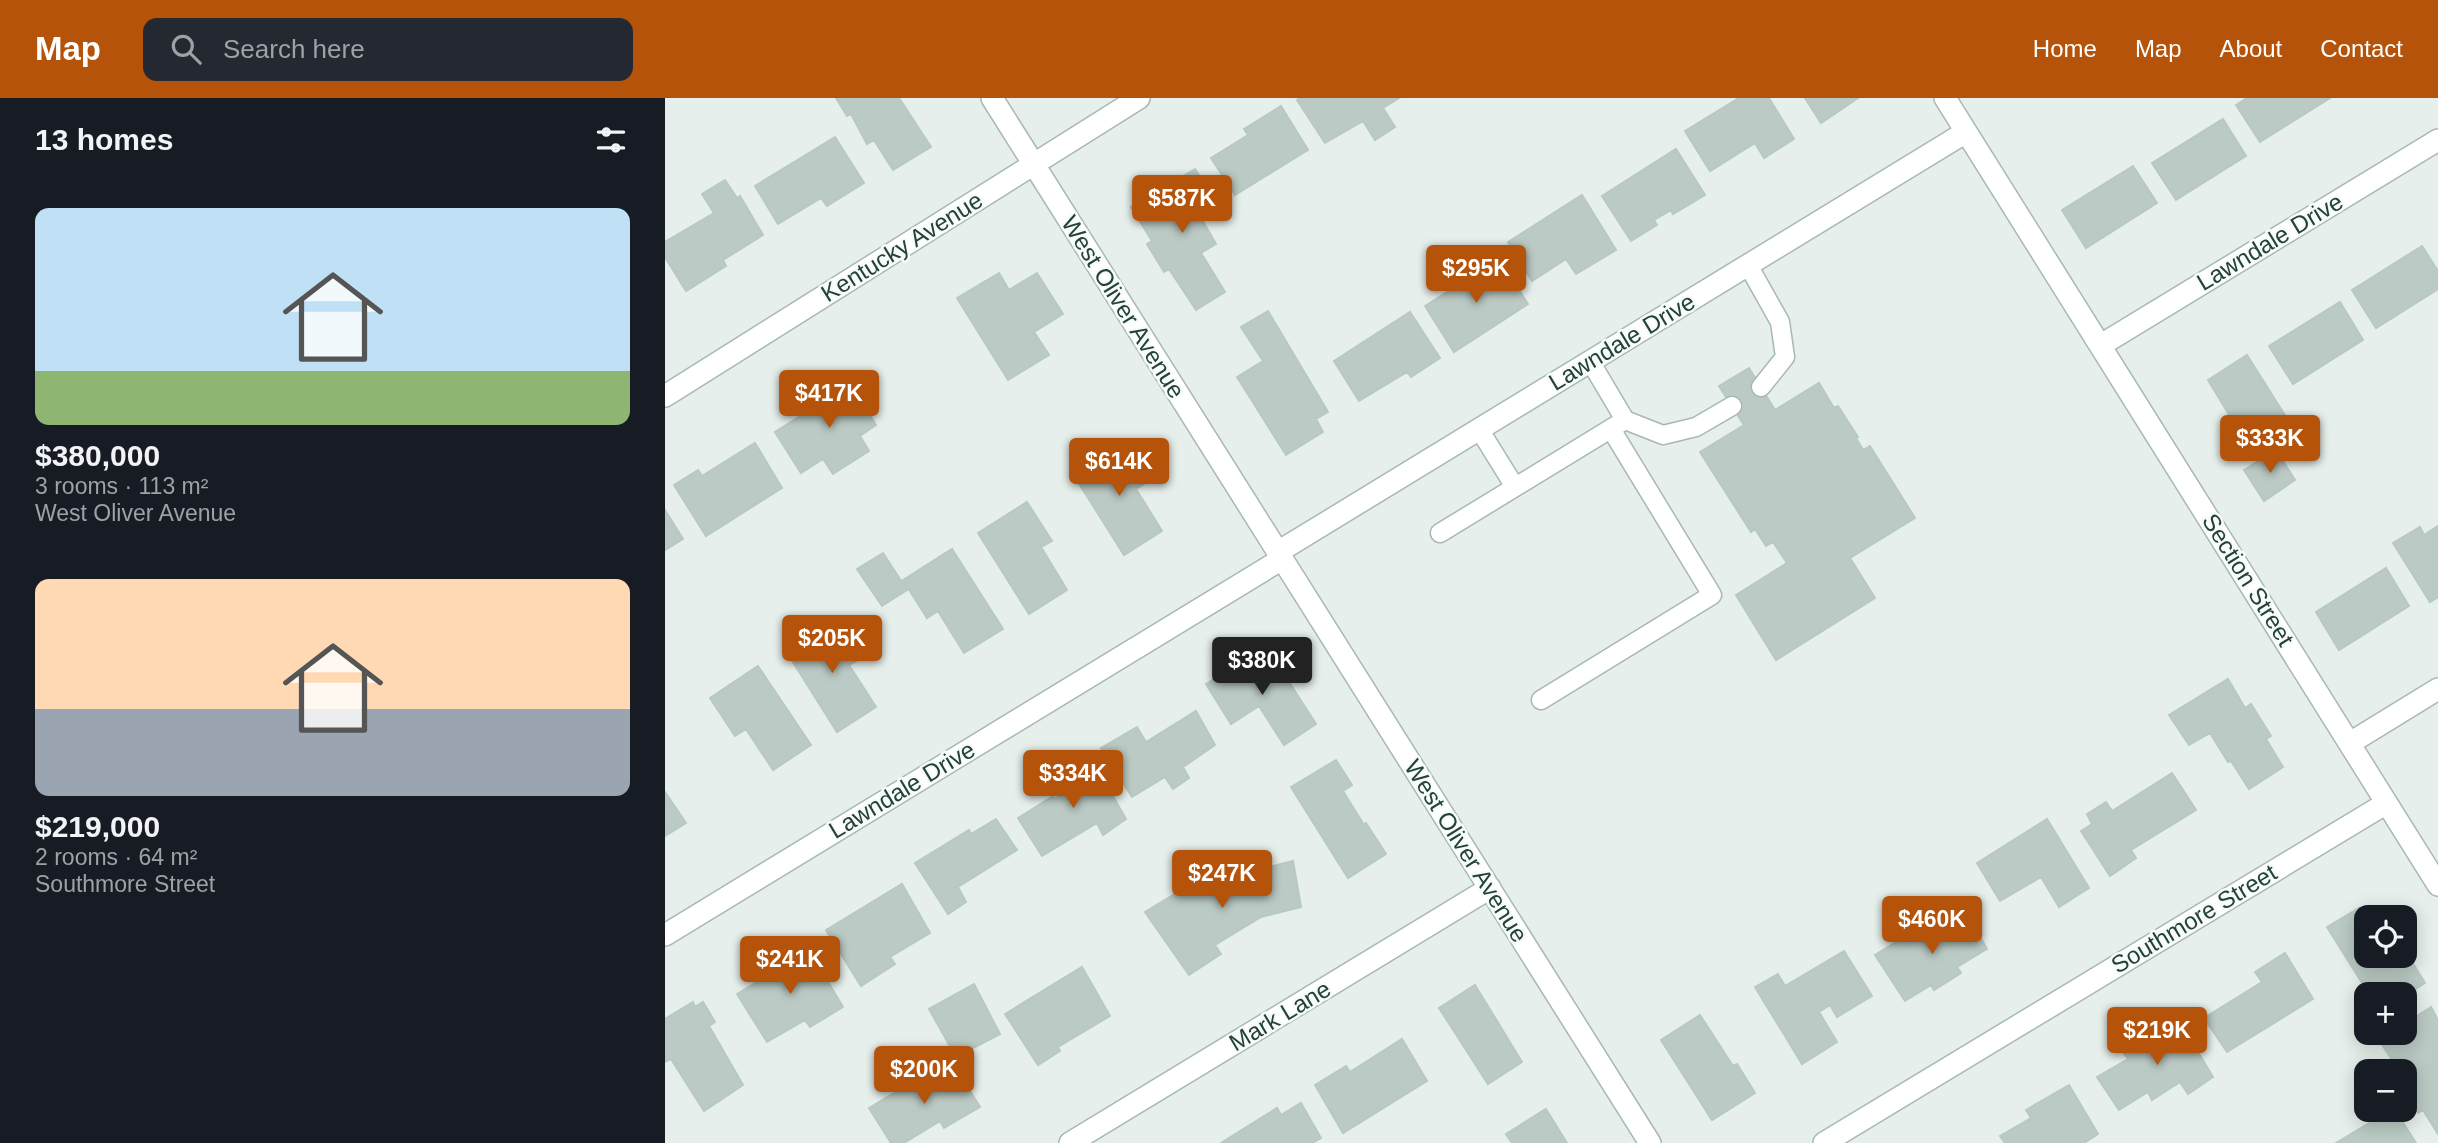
<!DOCTYPE html>
<html lang="en">
<head>
<meta charset="utf-8">
<style>
  body { margin:0; font-family:Helvetica,sans-serif; background:#242831; color:#f1f3f6; height:100vh; display:flex; flex-direction:column; font-size:26px; white-space:nowrap }
  * { box-sizing:border-box; margin:0 }
  p { font-size:23px; color:#9ea1a6 }
  .icon { flex:none; width:38px; height:38px; fill:none; stroke:currentColor; stroke-width:2; stroke-linecap:round; stroke-linejoin:round }
  .map { position:relative; flex:1; overflow:hidden }
  .side { display:flex; flex-direction:column; background:#171b24; width:665px }
  .side>* { flex:none }
  .buttons { position:absolute; left:1689px; top:807px; display:grid; gap:14px }
  .buttons a { display:grid; place-items:center; width:63px; height:63px; border-radius:14px; background:#171b24; box-shadow:0 4px 18px #0003; font-size:35px }
  .price { position:absolute; translate:-50% -60px; padding:0 16px; border-radius:7px; background:#b45309; color:#fff; font-size:23px; line-height:46px; filter:drop-shadow(0 2px 4px #0008) }
  .price::after { content:''; position:absolute; left:50%; top:42px; width:21px; height:16px; margin-left:-10px; background:inherit; clip-path:polygon(0 0,100% 0,50% 100%) }
  .price.current { background:#222; color:#fff }
  ul { padding:0; list-style:none }
  li { display:grid; align-content:center; gap:14px; height:371px; padding:0 35px }
  li span { display:grid; place-items:center; height:217px; border-radius:14px; color:#555 }
  li>.icon { margin-inline-start:auto }
  span .icon { width:126px; height:126px; fill:#fffc; stroke-width:1 }
  li b { font-size:30px }
  h2 { display:flex; justify-content:space-between; align-items:center; height:84px; padding:0 35px; font-size:30px }
  header { display:flex; align-items:center; gap:42px; box-sizing:border-box; height:98px; padding:0 35px; background:#b45309; color:#fff }
  header strong { font-size:33px }
  nav { display:flex; gap:38px; margin-inline-start:auto; font-size:24px }
  .search { width:490px; height:63px; background:#242831; display:flex; align-items:center; gap:18px; box-sizing:border-box; padding:0 24px; border-radius:14px; color:#9ea1a6; font-size:26px }
  main { display:flex; flex:1; min-height:0 }
  .map>svg:first-child { display:block }
  .building { fill:#bbcac4; stroke:#b8c9c2; stroke-width:2 }
  .lines { fill:none; stroke-linecap:round; stroke-linejoin:round }
  .service-casing { stroke:#a8b8b2; stroke-width:21 }
  .minor-casing { stroke:#a8b8b2; stroke-width:24 }
  .service { stroke:#fff; stroke-width:18 }
  .minor { stroke:#fff; stroke-width:21 }
  .labels { text-anchor:middle; stroke-width:5; stroke-linejoin:round; paint-order:stroke }
  .street-label { font-size:24px; fill:#24423a; stroke:#f7fbf9 }
</style>
</head>
<body>
<header>
<strong>Map</strong>
<div class="search"><svg class="icon" aria-label="search" viewBox="0 0 24 24"><circle cx="10" cy="10" r="6"/><path d="M15 15l6 6"/></svg>Search here</div>
<nav><a>Home</a><a>Map</a><a>About</a><a>Contact</a></nav>
</header>
<main>
<section class="side">
<h2>13 homes<svg class="icon" aria-label="filters" viewBox="0 0 24 24"><path d="M4 7h16M4 17h16"/><circle cx="9" cy="7" r="2"/><circle cx="15" cy="17" r="2"/></svg></h2>
<ul>
<li><span style="background:linear-gradient(#bfe0f5 75%,#8fb573 0)"><svg class="icon" aria-label="home" viewBox="0 0 24 24"><path d="M3 11l9-7 9 7M6 9v11h12V9"/></svg></span><div><b>$380,000</b><p>3 rooms · 113 m²</p><p>West Oliver Avenue</p></div></li>
<li><span style="background:linear-gradient(#ffd9b3 60%,#9aa5b1 0)"><svg class="icon" aria-label="home" viewBox="0 0 24 24"><path d="M3 11l9-7 9 7M6 9v11h12V9"/></svg></span><div><b>$219,000</b><p>2 rooms · 64 m²</p><p>Southmore Street</p></div></li>
</ul>
</section>
<div class="map">
<svg width="1773" height="1045" viewBox="0 0 1773 1045">
  <rect width="100%" height="100%" fill="#e6efeb"/>
  <path class="building" d="M171,0H234L266,49L228,72L209,42L202,46L186,16L182,18Z
    M635,0H734L718,10L730,29L710,42L698,23L660,45L632,2Z
    M1074,0H1104L1129,41L1099,60L1090,45L1045,73L1020,33Z
    M1140,0H1193L1156,25Z
    M1582,0H1665L1595,44L1571,7Z
    M616,8L643,52L570,97L546,60L583,37L579,31Z
    M1558,21L1581,58L1511,102L1487,65Z
    M170,39L199,85L162,108L156,100L113,126L90,88Z
    M1011,51L1040,97L1008,116L1006,112L989,122L992,127L966,143L937,98Z
    M1468,68L1492,105L1421,150L1397,112Z
    M530,71L553,108L536,120L551,146L536,155L560,194L531,212L504,171L499,174L482,146L487,143L466,109Z
    M60,82L72,100L75,98L98,137L58,162L61,168L21,193L0,159V144L49,115L37,96Z
    M917,97L951,152L911,176L901,161L867,183L843,144Z
    M1757,148L1773,173V191L1711,230L1687,192Z
    M834,161L863,206L789,254L760,208Z
    M334,175L344,192L372,175L398,216L369,234L384,257L343,282L292,200Z
    M1675,204L1698,242L1628,286L1604,248Z
    M603,213L663,314L651,321L658,334L621,357L572,279L598,263L576,229Z
    M745,214L775,260L746,279L742,274L694,303L669,263Z
    M1582,257L1628,330L1583,361L1564,330L1569,325L1543,282Z
    M1084,270L1110,312L1154,285L1169,310L1173,308L1193,339L1191,340L1198,352L1205,348L1250,420L1185,460L1210,500L1111,562L1071,497L1122,465L1108,444L1101,448L1090,431L1086,434L1035,354L1079,327L1054,288Z
    M182,280L211,327L195,338L204,353L168,376L158,361L136,375L110,334L156,305L152,298Z
    M90,345L117,390L41,438L9,387L33,372L37,378Z
    M458,345L482,384L471,391L497,433L459,457L408,376Z
    M1611,352L1630,382L1599,403L1579,372Z
    M362,404L387,443L376,449L402,492L364,516L313,435Z
    M0,412L18,441L0,452Z
    M1773,428V499L1765,504L1728,445L1755,429L1759,437Z
    M287,451L338,531L299,555L273,513L262,520L238,482Z
    M218,455L242,492L217,508L192,471Z
    M1721,470L1744,508L1674,552L1651,514Z
    M171,522L195,561L184,567L211,609L172,634L121,553Z
    M604,553L651,626L619,647L594,608L566,626L541,586L576,564L579,569Z
    M93,568L146,647L108,672L81,631L70,638L45,600Z
    M1563,581L1580,610L1586,606L1606,638L1601,641L1618,669L1584,691L1566,663L1563,664L1545,635L1524,647L1504,617Z
    M531,613L550,647L518,669L524,680L508,691L500,679L467,699L436,650L472,629L481,644Z
    M425,658L461,721L438,737L432,725L377,758L353,720L388,698L390,701L406,690L396,677Z
    M671,662L687,687L678,693L699,727L701,725L721,756L683,780L626,689Z
    M1507,675L1531,712L1466,752L1471,760L1445,778L1416,733L1427,726L1422,716L1441,704L1447,713Z
    M0,694L21,725L0,738Z
    M331,721L352,752L293,789L301,804L283,816L250,765L304,732L306,736Z
    M1382,721L1424,790L1394,809L1376,779L1335,803L1312,765Z
    M564,763L575,782L588,773L628,763L636,809L596,819L550,847L556,856L524,877L480,814Z
    M237,786L265,835L225,859L230,866L196,888L161,832Z
    M1694,810L1701,820V858H1725L1731,866L1744,859L1760,885L1740,898L1704,896L1662,829Z
    M1299,812L1322,851L1292,869L1296,875L1269,892L1266,887L1240,903L1210,857L1239,839L1243,846Z
    M141,847L178,909L145,929L140,922L102,944L72,896L100,879L98,874Z
    M1179,853L1207,898L1172,919L1165,907L1154,914L1172,944L1137,966L1090,889L1113,876L1120,888Z
    M1620,855L1648,901L1562,954L1539,920L1597,884L1590,874Z
    M417,869L445,918L393,949L395,953L373,967L340,916Z
    M309,886L335,936L291,959L264,911Z
    M810,887L857,964L823,986L774,910Z
    M28,904L30,909L38,904L50,924L44,928L78,987L39,1013L6,961L0,964V921Z
    M1766,909L1773,922V1036L1758,1012L1753,1015L1747,1006L1752,1002L1743,987L1740,989V973H1722L1720,971L1729,965L1714,942L1725,934H1740V926Z
    M1035,917L1068,968L1072,966L1090,995L1047,1022L996,942Z
    M1513,921L1548,979L1523,996L1515,984L1487,1002L1483,994L1454,1012L1432,979L1463,961L1458,954Z
    M737,941L762,983L678,1035L650,987L681,968L685,974Z
    M290,969L315,1009L279,1030L275,1023L239,1045H226L204,1010L257,978L262,986Z
    M1404,987L1433,1036L1419,1045H1340L1335,1038L1366,1020L1361,1012Z
    M636,1005L656,1040L647,1045H556L612,1010L616,1017Z
    M881,1011L902,1045H847L841,1036Z
    M1726,1012H1730L1751,1045H1671Z"/>
  <g class="lines">
    <defs>
      <path id="service" d="M1083,167L1115,224L1120,259L1096,289
        M960,322L998,337L1031,329L1067,308
        M814,331L850,389
        M775,435L960,322L925,263
        M876,602L1047,497L946,331"/>
      <path id="minor" d="M327,0L985,1045
        M1280,0L1773,787
        M1436,247L1773,42
        M0,298L474,0
        M613,454L1301,34
        M1685,645L1773,591
        M0,837L617,461
        M405,1045L825,790
        M1159,1045L1720,706"/>
    </defs>
    <use href="#service" class="service-casing"/>
    <use href="#minor" class="minor-casing"/>
    <use href="#service" class="service"/>
    <use href="#minor" class="minor"/>
  </g>
  <g class="labels">
    <g class="street-label">
      <text transform="translate(1605 144) rotate(-31)" y="8">Lawndale Drive</text>
      <text transform="translate(237 149) rotate(-32)" y="8">Kentucky Avenue</text>
      <text transform="translate(458 209) rotate(58)" y="8">West Oliver Avenue</text>
      <text transform="translate(957 244) rotate(-31)" y="8">Lawndale Drive</text>
      <text transform="translate(1583 482) rotate(58)" y="8">Section Street</text>
      <text transform="translate(237 692) rotate(-31)" y="8">Lawndale Drive</text>
      <text transform="translate(801 753) rotate(58)" y="8">West Oliver Avenue</text>
      <text transform="translate(1529 821) rotate(-31)" y="8">Southmore Street</text>
      <text transform="translate(615 918) rotate(-31)" y="8">Mark Lane</text>
    </g>
  </g>
</svg>
<div class="buttons">
<a><svg class="icon" aria-label="locate" viewBox="0 0 24 24"><circle cx="12" cy="12" r="6"/><path d="M12 2v4M12 18v4M2 12h4M18 12h4"/></svg></a>
<a>+</a>
<a>−</a>
</div>
<b class="price" style="left:517px;top:137px">$587K</b>
<b class="price" style="left:811px;top:207px">$295K</b>
<b class="price" style="left:164px;top:332px">$417K</b>
<b class="price" style="left:1605px;top:377px">$333K</b>
<b class="price" style="left:454px;top:400px">$614K</b>
<b class="price" style="left:167px;top:577px">$205K</b>
<b class="price current" style="left:597px;top:599px">$380K</b>
<b class="price" style="left:408px;top:712px">$334K</b>
<b class="price" style="left:557px;top:812px">$247K</b>
<b class="price" style="left:1267px;top:858px">$460K</b>
<b class="price" style="left:125px;top:898px">$241K</b>
<b class="price" style="left:1492px;top:969px">$219K</b>
<b class="price" style="left:259px;top:1008px">$200K</b>
</div>
</main>
</body>
</html>
